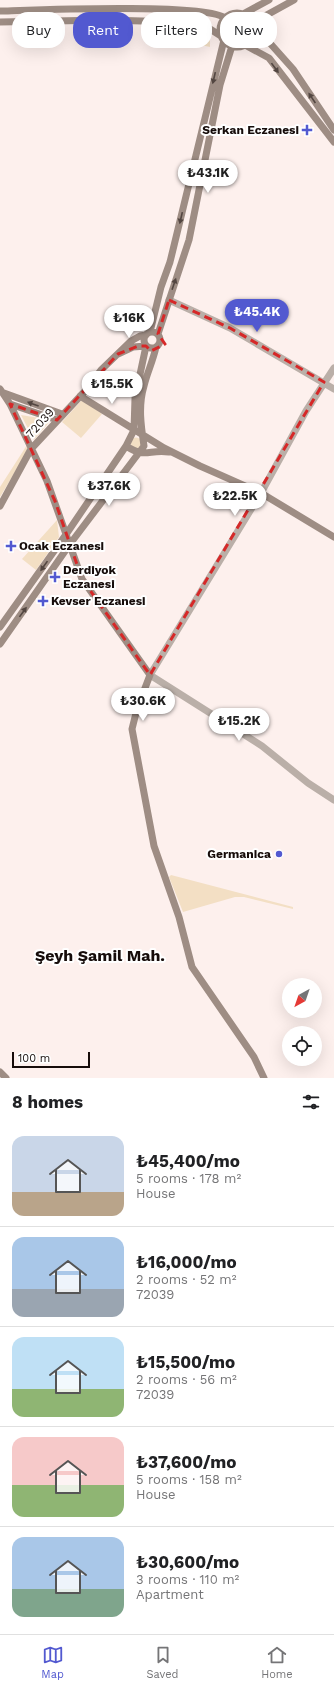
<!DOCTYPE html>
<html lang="en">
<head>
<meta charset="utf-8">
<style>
  body { margin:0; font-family:"Work Sans",sans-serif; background:#f6f6f6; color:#202124; height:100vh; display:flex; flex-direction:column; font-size:15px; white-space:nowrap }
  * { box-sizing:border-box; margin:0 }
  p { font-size:13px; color:#757577 }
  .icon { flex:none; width:22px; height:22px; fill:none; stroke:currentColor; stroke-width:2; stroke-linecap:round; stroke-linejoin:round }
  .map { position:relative; height:1078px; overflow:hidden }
  .details { display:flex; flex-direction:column; background:#fff; flex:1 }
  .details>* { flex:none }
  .top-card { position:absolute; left:12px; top:12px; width:310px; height:36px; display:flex; gap:8px }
  .needle { width:26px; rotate:220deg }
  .fabs { position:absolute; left:282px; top:978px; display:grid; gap:8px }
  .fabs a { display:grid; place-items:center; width:40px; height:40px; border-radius:50%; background:#fff; box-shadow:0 4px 16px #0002; font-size:20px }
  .scale { position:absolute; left:12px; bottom:10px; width:78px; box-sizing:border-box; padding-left:4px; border:2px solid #160c0a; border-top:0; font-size:11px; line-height:14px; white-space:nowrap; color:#160c0a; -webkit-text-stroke:3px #fff; paint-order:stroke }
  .price { position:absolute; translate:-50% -34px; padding:0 9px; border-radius:14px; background:#fff; color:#222; font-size:13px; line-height:26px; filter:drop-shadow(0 1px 2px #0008) }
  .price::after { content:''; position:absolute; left:50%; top:24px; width:12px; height:9px; margin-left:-6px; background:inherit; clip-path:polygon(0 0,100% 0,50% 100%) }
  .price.active { background:#5259d0; color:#fff }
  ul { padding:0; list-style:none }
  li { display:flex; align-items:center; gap:12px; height:100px; padding:0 12px }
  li+li { border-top:1px solid #e0e0e0 }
  li span { display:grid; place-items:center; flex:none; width:112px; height:80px; border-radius:12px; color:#555 }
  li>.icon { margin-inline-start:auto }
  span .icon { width:48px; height:48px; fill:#fffc; stroke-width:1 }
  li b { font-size:17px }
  h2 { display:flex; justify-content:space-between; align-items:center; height:48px; padding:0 12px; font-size:17px }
  .pill { padding:0 14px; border-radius:16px; background:#fff; box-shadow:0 4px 16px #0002; font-size:14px; line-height:36px }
  .pill.active { background:#5259d0; color:#fff }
  .tabs { display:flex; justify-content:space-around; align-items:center; height:56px; border-top:1px solid #e0e0e0; background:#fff; font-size:11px; color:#757577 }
  .tabs a { display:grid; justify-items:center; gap:2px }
  .tabs .active { color:#5259d0 }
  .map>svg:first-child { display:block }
  .green { fill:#f3dfc4 }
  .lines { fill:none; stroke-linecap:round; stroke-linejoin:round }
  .tertiary { stroke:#baafa8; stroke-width:7 }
  .secondary { stroke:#9e8d84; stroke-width:7 }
  .oneway { fill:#534641 }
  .marked { fill:none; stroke:#d62828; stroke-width:3; stroke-dasharray:8 5; stroke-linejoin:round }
  .poi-dot { fill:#5259d0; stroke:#fff; stroke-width:1.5 }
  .labels { text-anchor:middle; stroke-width:4; stroke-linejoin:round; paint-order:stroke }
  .poi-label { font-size:12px; font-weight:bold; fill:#160c0a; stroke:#fff; text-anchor:start }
  .street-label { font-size:12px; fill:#160c0a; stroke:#fff }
  .district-label { font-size:16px; font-weight:bold; fill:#160c0a; stroke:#fff }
</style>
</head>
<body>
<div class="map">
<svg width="334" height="1078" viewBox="0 0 334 1078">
  <rect width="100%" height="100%" fill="#fdf0ed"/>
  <path class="green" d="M230 28a8 8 0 1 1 16 0a8 8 0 1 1-16 0Z
    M184,31L205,35L210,40V47L182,41Z
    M81,401H85L102,414L81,438L62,422Z
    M21,415L51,420L34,440Z
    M130.5 443a5.5 5.5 0 1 1 11 0a5.5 5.5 0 1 1-11 0Z
    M27,445L28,450L0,497V487Z
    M57,520L59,537L36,570L22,559Z
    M171,875L293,907V909L244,897H235L183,912L169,877Z"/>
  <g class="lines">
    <path class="tertiary" d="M169,300L230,328L334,389
      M334,368L306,411L261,493L150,675L262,746L308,783L334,800"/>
    <path class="secondary" d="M294,0L252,23L293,69L334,130
      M0,11C35,10 205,3 225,18
      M220 30a17 17 0 1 1 34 0a17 17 0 1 1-34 0Z
      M243,14L269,0
      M0,22L107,20L177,22L210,29L221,36
      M245,45L269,58L334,142
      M144 340a8 8 0 1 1 16 0a8 8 0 1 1-16 0Z
      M150,332L161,287L170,262L224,40
      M158,334L189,240L220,85L232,46
      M0,389L10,404L47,481L82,579L150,675L137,709L132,729L154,846L179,917L192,967L254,1057L264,1078
      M4,393L62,414
      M80,396L164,448L200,466L261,493L334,537
      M10,404L57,420
      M126,446C146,459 148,449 169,452
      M0,506L31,449L86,390L101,370L131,341L140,336L146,335
      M0,627L67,533L126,446L134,430L135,398L146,346L133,347L118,354
      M0,644L70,544L144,446C141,426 138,406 144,386C147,373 153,361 156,347
      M0,1072L6,1078"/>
  </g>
  <defs><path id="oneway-solid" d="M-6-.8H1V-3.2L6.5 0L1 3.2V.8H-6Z"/></defs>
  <g class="oneway">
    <use href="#oneway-solid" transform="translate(275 68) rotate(54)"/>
    <use href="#oneway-solid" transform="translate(214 78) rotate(103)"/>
    <use href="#oneway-solid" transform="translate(312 98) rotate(-124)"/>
    <use href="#oneway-solid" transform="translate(181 218) rotate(103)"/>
    <use href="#oneway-solid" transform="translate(174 284) rotate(-71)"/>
    <use href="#oneway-solid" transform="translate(33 404) rotate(-160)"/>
    <use href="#oneway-solid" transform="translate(44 566) rotate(125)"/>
    <use href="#oneway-solid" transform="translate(23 612) rotate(-54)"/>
  </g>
  <path class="marked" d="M169,300L230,328L324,382L150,675L82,579L55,501L10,404L57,420L118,354L138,346H146L151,351L165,344L158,334Z"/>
  <g class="poi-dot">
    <path d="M305 124h4v4h4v4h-4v4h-4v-4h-4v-4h4z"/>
    <path d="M9 540h4v4h4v4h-4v4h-4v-4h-4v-4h4z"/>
    <path d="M53 571h4v4h4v4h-4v4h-4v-4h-4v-4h4z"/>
    <path d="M41 595h4v4h4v4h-4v4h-4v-4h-4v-4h4z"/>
    <circle cx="279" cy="854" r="4"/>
  </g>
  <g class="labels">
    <g class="poi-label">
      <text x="299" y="134" text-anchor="end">Serkan Eczanesi</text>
      <text x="19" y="550">Ocak Eczanesi</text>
      <text x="63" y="574">Derdiyok<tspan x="63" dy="14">Eczanesi</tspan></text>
      <text x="51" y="605">Kevser Eczanesi</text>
      <text x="271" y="858" text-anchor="end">Germanica</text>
    </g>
    <g class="street-label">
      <text transform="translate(40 423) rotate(-48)" y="4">72039</text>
    </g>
    <g class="district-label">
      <text x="100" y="961">Şeyh Şamil Mah.</text>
    </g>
  </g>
</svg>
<div class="fabs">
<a><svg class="needle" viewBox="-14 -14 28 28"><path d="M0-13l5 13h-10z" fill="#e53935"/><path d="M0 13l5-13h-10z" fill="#757577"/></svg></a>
<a><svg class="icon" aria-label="locate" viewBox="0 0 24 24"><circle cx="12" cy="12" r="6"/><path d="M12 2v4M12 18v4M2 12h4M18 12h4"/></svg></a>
</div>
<div class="scale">100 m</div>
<b class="price" style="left:208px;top:194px">₺43.1K</b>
<b class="price active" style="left:257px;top:333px">₺45.4K</b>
<b class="price" style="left:129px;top:339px">₺16K</b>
<b class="price" style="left:112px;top:405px">₺15.5K</b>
<b class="price" style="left:109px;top:507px">₺37.6K</b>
<b class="price" style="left:235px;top:517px">₺22.5K</b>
<b class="price" style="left:143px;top:722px">₺30.6K</b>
<b class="price" style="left:239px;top:742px">₺15.2K</b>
<div class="top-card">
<a class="pill">Buy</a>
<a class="pill active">Rent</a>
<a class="pill">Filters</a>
<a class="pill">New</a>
</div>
</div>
<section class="details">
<h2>8 homes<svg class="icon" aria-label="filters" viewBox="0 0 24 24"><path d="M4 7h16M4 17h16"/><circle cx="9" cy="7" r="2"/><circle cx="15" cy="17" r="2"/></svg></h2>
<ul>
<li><span style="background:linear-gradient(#c9d6e8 70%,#b9a48a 0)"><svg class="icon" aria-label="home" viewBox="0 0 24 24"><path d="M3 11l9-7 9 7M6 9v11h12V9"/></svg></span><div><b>₺45,400/mo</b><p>5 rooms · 178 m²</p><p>House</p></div></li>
<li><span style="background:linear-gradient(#a9c7e8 65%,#9aa5b1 0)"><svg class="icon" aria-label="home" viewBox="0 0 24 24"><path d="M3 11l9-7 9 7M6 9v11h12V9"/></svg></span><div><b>₺16,000/mo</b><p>2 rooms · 52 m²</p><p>72039</p></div></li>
<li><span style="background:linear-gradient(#bfe0f5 65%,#8fb573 0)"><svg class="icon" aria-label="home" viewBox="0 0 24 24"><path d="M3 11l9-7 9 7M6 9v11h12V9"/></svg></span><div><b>₺15,500/mo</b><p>2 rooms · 56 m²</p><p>72039</p></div></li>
<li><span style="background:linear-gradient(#f6c9c9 60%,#8fb573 0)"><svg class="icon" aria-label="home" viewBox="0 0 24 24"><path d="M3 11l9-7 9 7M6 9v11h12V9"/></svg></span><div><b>₺37,600/mo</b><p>5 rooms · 158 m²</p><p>House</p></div></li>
<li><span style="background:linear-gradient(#a9c7e8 65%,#7fa58c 0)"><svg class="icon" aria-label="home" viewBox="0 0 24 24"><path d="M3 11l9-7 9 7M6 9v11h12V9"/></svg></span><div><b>₺30,600/mo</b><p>3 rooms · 110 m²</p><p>Apartment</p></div></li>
</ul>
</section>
<nav class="tabs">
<a class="active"><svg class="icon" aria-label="map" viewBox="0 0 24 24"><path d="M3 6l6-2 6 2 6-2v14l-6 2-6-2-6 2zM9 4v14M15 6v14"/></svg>Map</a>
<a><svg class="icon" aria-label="saved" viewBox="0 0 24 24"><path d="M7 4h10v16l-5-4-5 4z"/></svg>Saved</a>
<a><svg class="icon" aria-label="home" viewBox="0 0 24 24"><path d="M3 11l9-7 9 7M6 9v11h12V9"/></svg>Home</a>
</nav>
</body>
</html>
